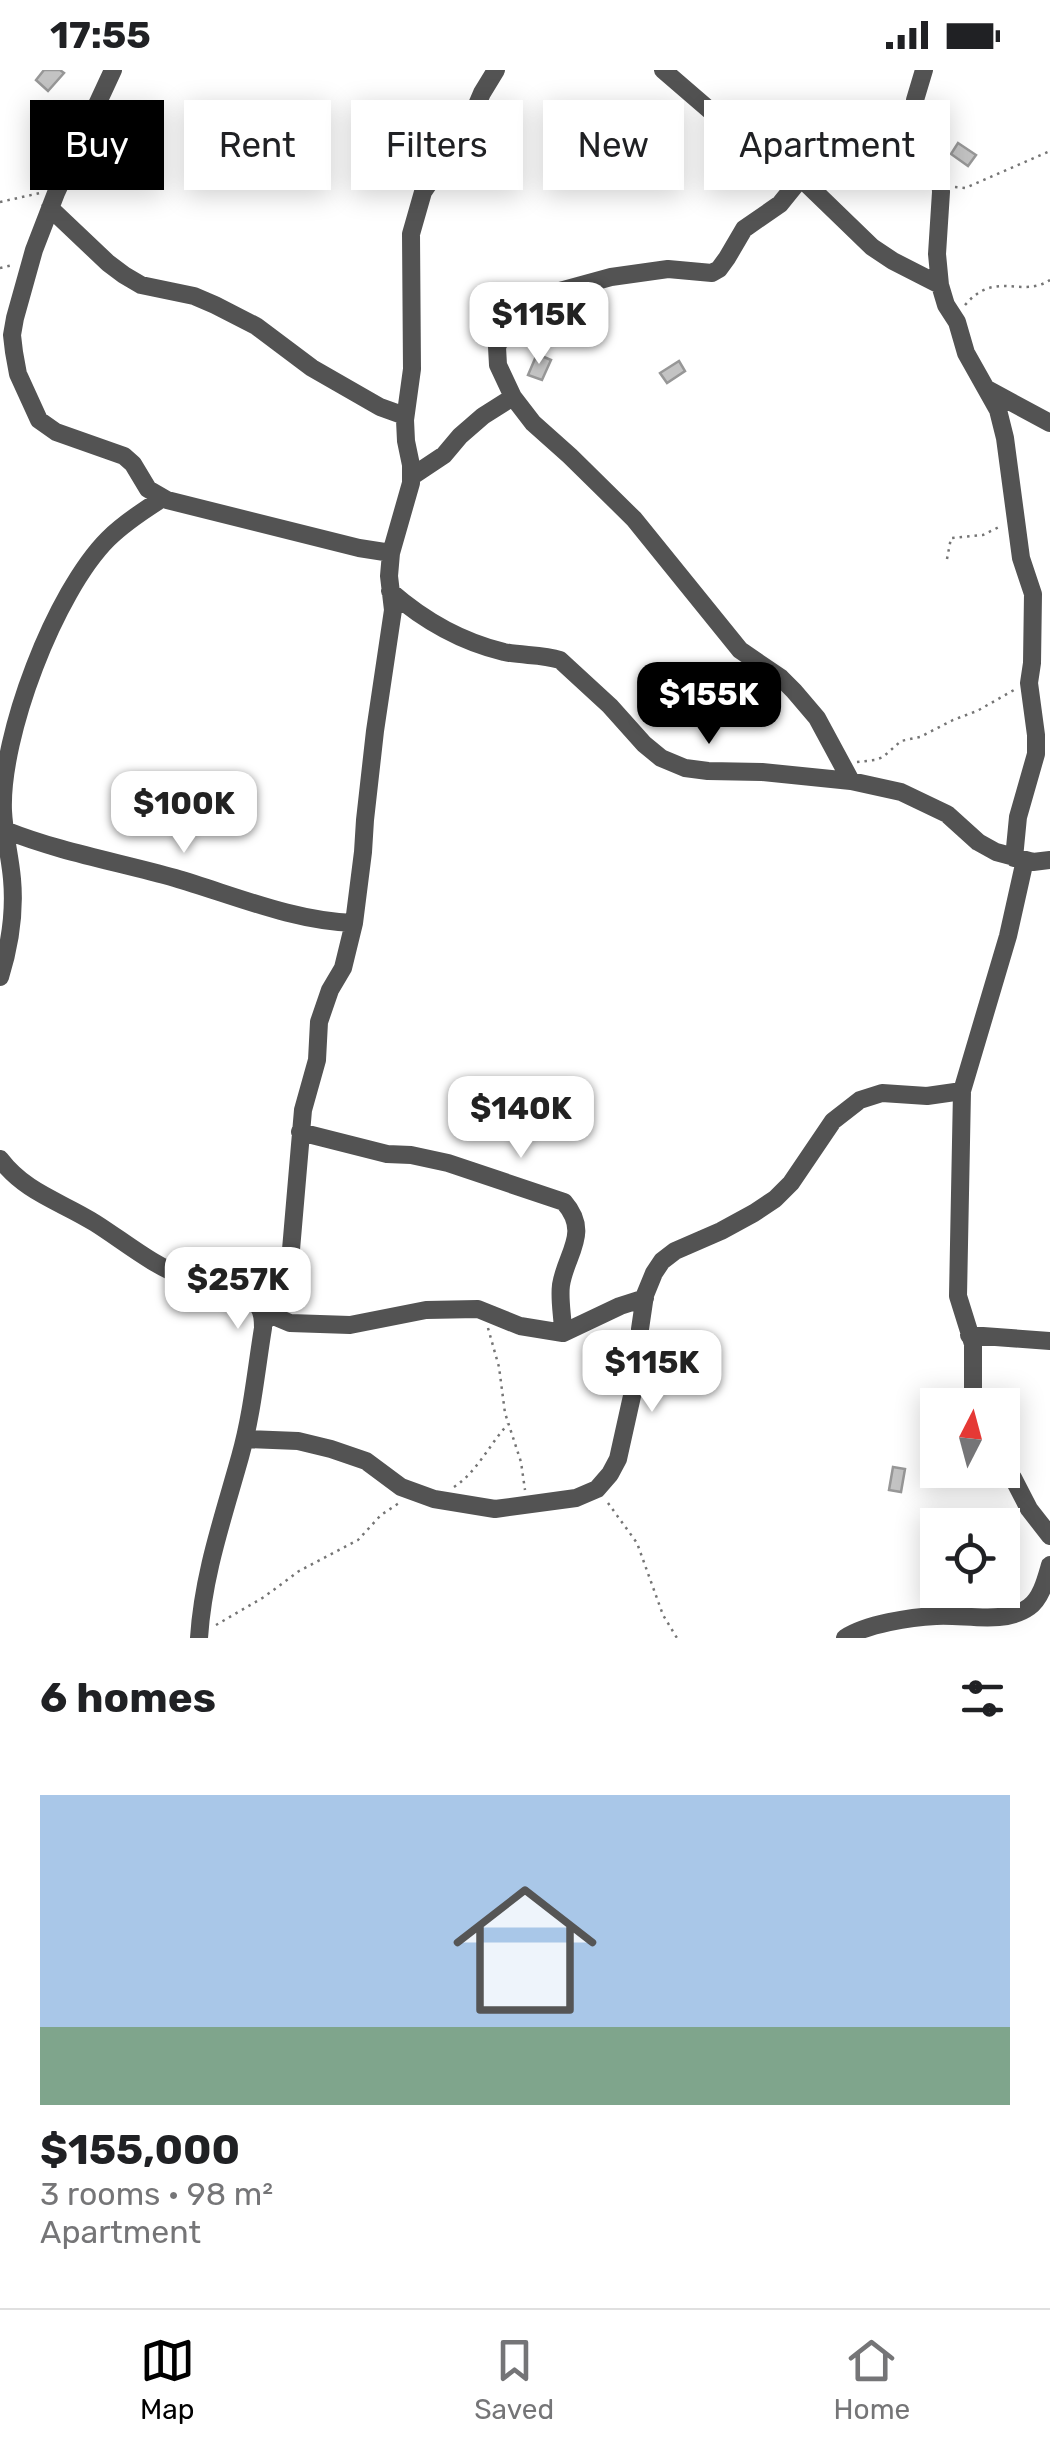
<!DOCTYPE html>
<html lang="en">
<head>
<meta charset="utf-8">
<style>
  body { margin:0; font-family:Rubik,sans-serif; background:#f6f6f6; color:#202124; height:100vh; display:flex; flex-direction:column; font-size:38px; white-space:nowrap }
  * { box-sizing:border-box; margin:0 }
  p { font-size:32px; color:#757577 }
  .icon { flex:none; width:55px; height:55px; fill:none; stroke:currentColor; stroke-width:2; stroke-linecap:round; stroke-linejoin:round }
  .map { position:relative; height:1568px; overflow:hidden }
  .panel { display:flex; flex-direction:column; background:#fff; flex:1 }
  .panel>* { flex:none }
  .top-card { position:absolute; left:30px; top:30px; width:990px; height:90px; display:flex; gap:20px }
  .needle { width:65px; rotate:6deg }
  .tools { position:absolute; left:920px; top:1318px; display:grid; gap:20px }
  .tools a { display:grid; place-items:center; width:100px; height:100px; border-radius:0px; background:#fff; box-shadow:0 5px 25px #0003; font-size:50px }
  .price { position:absolute; translate:-50% -85px; padding:0 22px; border-radius:20px; background:#fff; color:#222; font-size:32px; line-height:65px; filter:drop-shadow(0 2px 5px #0008) }
  .price::after { content:''; position:absolute; left:50%; top:60px; width:30px; height:22px; margin-left:-15px; background:inherit; clip-path:polygon(0 0,100% 0,50% 100%) }
  .price.current { background:#000; color:#fff }
  ul { padding:0; list-style:none }
  li { display:grid; align-content:center; gap:20px; height:530px; padding:0 40px }
  li span { display:grid; place-items:center; height:310px; border-radius:0px; color:#555 }
  li>.icon { margin-inline-start:auto }
  span .icon { width:180px; height:180px; fill:#fffc; stroke-width:1 }
  li b { font-size:42px }
  h2 { display:flex; justify-content:space-between; align-items:center; height:120px; padding:0 40px; font-size:42px }
  .tag { padding:0 35px; border-radius:0px; background:#fff; box-shadow:0 5px 25px #0003; font-size:35px; line-height:90px }
  .tag.current { background:#000; color:#fff }
  .status { display:flex; justify-content:space-between; align-items:center; height:70px; padding:0 50px; background:#fff; direction:ltr }
  .status svg { height:28px; fill:currentColor }
  .tabs { display:flex; justify-content:space-around; align-items:center; height:140px; border-top:2px solid #e0e0e0; background:#fff; font-size:28px; color:#757577 }
  .tabs a { display:grid; justify-items:center; gap:5px }
  .tabs .current { color:#000 }
  .map>svg:first-child { display:block }
  .building { fill:#c3c3c3; stroke:#979797; stroke-width:2.5 }
  .lines { fill:none; stroke-linecap:round; stroke-linejoin:round }
  .path { stroke:#757575; stroke-width:2.5; stroke-dasharray:2.5 5; stroke-linecap:butt }
  .minor { stroke:#535353; stroke-width:18 }
</style>
</head>
<body>
<div class="status"><b>17:55</b><svg viewBox="0 0 49 12"><path d="M0 12V9h3v3zM5 12V6h3v6zM10 12V3h3v9zM15 12V0h3v12zM26 1h20v11H26zM47 4h2v5h-2z"/></svg></div>
<div class="map">
<svg width="1050" height="1568" viewBox="0 0 1050 1568">
  <rect width="100%" height="100%" fill="#fff"/>
  <path class="building" d="M44,0H60L64,3L48,21L36,10Z
    M958,73L976,85L968,96L951,84Z
    M537,284L551,290L542,310L528,305Z
    M679,291L685,301L667,313L660,303Z
    M893,1397L905,1399L901,1422L889,1420Z"/>
  <g class="lines">
    <path class="path" d="M955,117L965,118L1050,81
      M0,132L40,123
      M0,198L13,195
      M965,235C996,199 1021,229 1050,210
      M947,489L951,468L983,465L1001,456
      M857,692L875,690L883,687L901,671L920,667L953,650L977,641L1014,620
      M488,1258L499,1297L505,1343L521,1392L525,1420
      M454,1417C477,1402 489,1375 508,1354
      M608,1433L637,1473L663,1545L677,1568
      M216,1555L264,1527L299,1501L358,1470L381,1445L399,1433"/>
    <path class="minor" d="M113,0L56,123L34,180L15,248L12,265L14,282L18,304L39,350L56,362L124,386L133,394L148,419L167,430L359,478L391,483
      M663,0L728,56L765,75L780,88L872,177L893,191L940,215L946,235L957,252L966,283L998,340L1005,368L1021,488L1033,524L1032,593L1029,613L1036,665V684L1018,747L1014,788
      M924,0L915,30L913,64L915,71L940,104L941,122L937,184L940,215
      M801,108L780,134L744,159L727,188L719,199L712,203L668,199L611,207L549,224L523,235L505,259L497,277L498,295L513,327L533,353L570,386L634,449L740,580L781,608L794,621L817,648L851,711
      M50,138L108,193L124,205L141,215L194,226L215,235L256,256L312,298L380,337L405,346
      M987,319L1050,353
      M411,407L444,385L460,366L483,346L513,327
      M390,521C422,549 462,572 504,582C523,586 542,584 560,590L610,636L644,674L661,688L685,698L708,701L762,702L851,711L901,722L947,744L978,772L996,782L1033,792L1050,790
      M5,760C60,782 118,792 175,808C233,825 293,851 354,853
      M0,907C10,875 15,842 12,809C10,786 4,764 3,741C0,666 55,522 108,469C124,453 144,440 163,428
      M300,1062L387,1084L411,1085L448,1093L564,1132C591,1163 566,1183 561,1215C559,1231 563,1247 563,1263
      M0,1089C26,1123 60,1131 95,1153C125,1172 153,1196 187,1208C206,1215 246,1220 258,1236C263,1242 263,1250 263,1258C256,1301 252,1345 240,1387C223,1448 203,1505 199,1568
      M271,1245L290,1253L350,1255L426,1240L478,1239L520,1256L563,1263L620,1236L645,1228
      M263,1254C276,1238 284,1224 289,1203L303,1040L317,990L319,952L330,920L343,898L354,853L363,782L365,750L375,661L393,540L389,506L391,483L411,413V395L406,371L405,350L412,299L411,164L423,122L467,58L482,23L496,0
      M969,1265L1050,1271
      M973,1335V1274L958,1226L962,1021L1008,866L1025,790
      M245,1369L298,1371L331,1379L366,1391L401,1417L434,1429L495,1439L576,1428L597,1419L610,1404L618,1389L640,1290V1259L645,1225L654,1203L662,1191L675,1181L721,1161L754,1143L775,1129L791,1113L833,1051L860,1030L882,1023L927,1026L962,1021
      M1002,1395L1013,1408L1029,1439L1050,1466
      M845,1568C866,1554 911,1547 936,1546C965,1544 1004,1555 1029,1537C1041,1529 1046,1509 1050,1495"/>
  </g>
</svg>
<div class="tools">
<a><svg class="needle" viewBox="-14 -14 28 28"><path d="M0-13l5 13h-10z" fill="#e53935"/><path d="M0 13l5-13h-10z" fill="#757577"/></svg></a>
<a><svg class="icon" aria-label="locate" viewBox="0 0 24 24"><circle cx="12" cy="12" r="6"/><path d="M12 2v4M12 18v4M2 12h4M18 12h4"/></svg></a>
</div>
<b class="price" style="left:539px;top:297px">$115K</b>
<b class="price current" style="left:709px;top:677px">$155K</b>
<b class="price" style="left:184px;top:786px">$100K</b>
<b class="price" style="left:521px;top:1091px">$140K</b>
<b class="price" style="left:238px;top:1262px">$257K</b>
<b class="price" style="left:652px;top:1345px">$115K</b>
<div class="top-card">
<a class="tag current">Buy</a>
<a class="tag">Rent</a>
<a class="tag">Filters</a>
<a class="tag">New</a>
<a class="tag">Apartment</a>
</div>
</div>
<section class="panel">
<h2>6 homes<svg class="icon" aria-label="filters" viewBox="0 0 24 24"><path d="M4 7h16M4 17h16"/><circle cx="9" cy="7" r="2"/><circle cx="15" cy="17" r="2"/></svg></h2>
<ul>
<li><span style="background:linear-gradient(#a9c7e8 75%,#7fa58c 0)"><svg class="icon" aria-label="home" viewBox="0 0 24 24"><path d="M3 11l9-7 9 7M6 9v11h12V9"/></svg></span><div><b>$155,000</b><p>3 rooms · 98 m²</p><p>Apartment</p></div></li>
</ul>
</section>
<nav class="tabs">
<a class="current"><svg class="icon" aria-label="map" viewBox="0 0 24 24"><path d="M3 6l6-2 6 2 6-2v14l-6 2-6-2-6 2zM9 4v14M15 6v14"/></svg>Map</a>
<a><svg class="icon" aria-label="saved" viewBox="0 0 24 24"><path d="M7 4h10v16l-5-4-5 4z"/></svg>Saved</a>
<a><svg class="icon" aria-label="home" viewBox="0 0 24 24"><path d="M3 11l9-7 9 7M6 9v11h12V9"/></svg>Home</a>
</nav>
</body>
</html>
